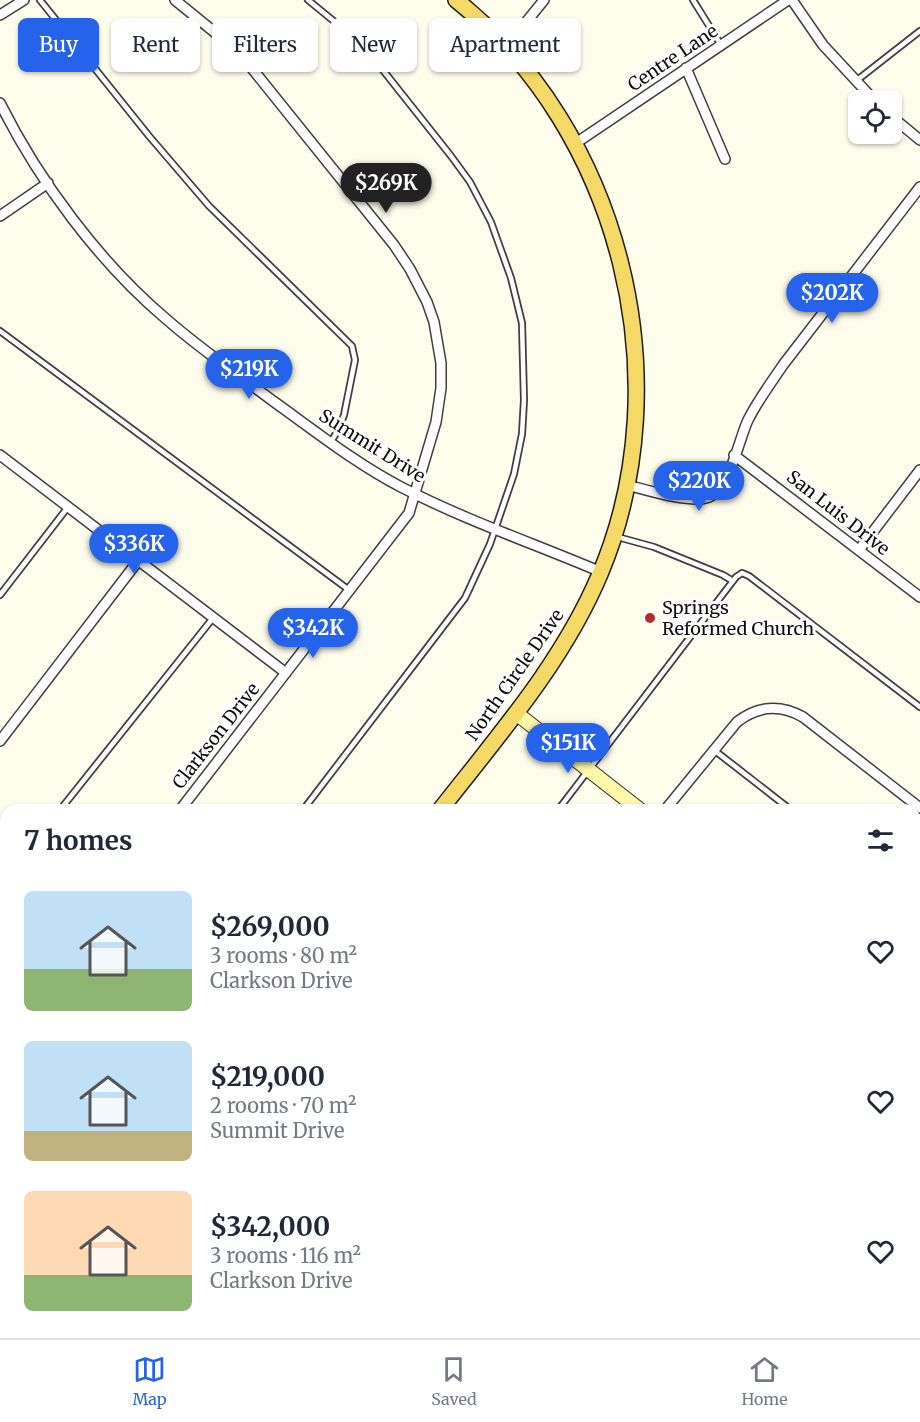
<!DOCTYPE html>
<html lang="en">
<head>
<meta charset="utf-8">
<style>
  body { margin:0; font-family:Merriweather,serif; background:#f6f6f7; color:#1f2937; height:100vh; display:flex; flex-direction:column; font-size:22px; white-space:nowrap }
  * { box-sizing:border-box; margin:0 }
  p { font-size:20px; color:#747a83 }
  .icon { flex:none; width:33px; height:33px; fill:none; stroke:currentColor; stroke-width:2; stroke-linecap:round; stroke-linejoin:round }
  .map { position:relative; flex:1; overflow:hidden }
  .details { position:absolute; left:0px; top:804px; width:921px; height:534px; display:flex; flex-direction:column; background:#fff; border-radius:18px 18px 0 0; box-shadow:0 2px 4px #0004 }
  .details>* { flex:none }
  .hud { position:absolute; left:18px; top:18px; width:600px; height:54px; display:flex; gap:12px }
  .fabs { position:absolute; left:848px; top:90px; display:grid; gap:12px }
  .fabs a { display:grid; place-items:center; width:54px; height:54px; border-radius:9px; background:#fff; box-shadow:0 2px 4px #0004; font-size:30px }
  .price { position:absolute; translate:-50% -51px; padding:0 14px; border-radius:21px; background:#2563eb; color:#fff; font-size:20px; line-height:39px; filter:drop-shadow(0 2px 3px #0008) }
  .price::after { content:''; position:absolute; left:50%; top:36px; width:18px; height:14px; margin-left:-9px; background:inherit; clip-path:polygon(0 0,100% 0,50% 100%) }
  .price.on { background:#222; color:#fff }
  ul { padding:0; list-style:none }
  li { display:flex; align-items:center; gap:18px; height:150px; padding:0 24px }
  li span { display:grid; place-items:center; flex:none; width:168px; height:120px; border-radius:9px; color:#555 }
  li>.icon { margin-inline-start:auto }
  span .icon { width:72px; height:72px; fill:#fffc; stroke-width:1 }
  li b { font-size:26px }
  h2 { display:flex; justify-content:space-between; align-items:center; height:72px; padding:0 24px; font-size:26px }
  .tag { padding:0 21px; border-radius:9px; background:#fff; box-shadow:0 2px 4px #0004; font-size:21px; line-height:54px }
  .tag.on { background:#2563eb; color:#fff }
  .menu { display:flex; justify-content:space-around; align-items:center; height:84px; border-top:2px solid #e0e1e3; background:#fff; font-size:16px; color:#747a83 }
  .menu a { display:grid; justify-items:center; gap:3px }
  .menu .on { color:#2563eb }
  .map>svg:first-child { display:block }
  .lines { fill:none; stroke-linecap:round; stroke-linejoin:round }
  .lane-casing { stroke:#3f3f3f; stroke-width:8 }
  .street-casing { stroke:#3f3f3f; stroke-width:12 }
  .secondary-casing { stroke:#2e2e2e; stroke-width:16 }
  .primary-casing { stroke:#1d1d1d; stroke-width:18 }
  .lane { stroke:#fff; stroke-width:4.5 }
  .street { stroke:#fff; stroke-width:9 }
  .secondary { stroke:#fcf7a9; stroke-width:14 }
  .primary { stroke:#f4d966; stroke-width:15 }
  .poi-dot { fill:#b72a29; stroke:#fff; stroke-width:2 }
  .labels { text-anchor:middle; stroke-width:6; stroke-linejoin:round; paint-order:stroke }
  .street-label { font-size:18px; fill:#0c0c0c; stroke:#fff }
  .poi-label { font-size:18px; fill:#0c0c0c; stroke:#fff; text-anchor:start }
</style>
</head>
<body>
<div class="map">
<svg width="920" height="1338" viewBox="0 0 920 1338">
  <rect width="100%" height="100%" fill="#fefceb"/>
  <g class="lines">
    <defs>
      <path id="lane" d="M40,0L149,136L209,206L352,346L355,360L344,415L339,428L331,442
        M693,0L721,45
        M856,81L920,31
        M0,331L349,590
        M614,536L654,547L723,575L733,581
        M0,595L68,507
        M714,750L791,810
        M60,810L213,618
        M303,810L465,598L490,544L514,474L522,434L524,400L522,323L511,278L491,222L470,182L451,156L363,45L308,0
        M558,810L736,577L742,573L749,576L920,707
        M0,883L6,876
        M915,906L920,910
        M915,1176L920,1169
        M0,1202L6,1194
        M0,1328L14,1338
        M145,1338L150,1332
        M354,1338L362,1332
        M704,1338L715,1332"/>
      <path id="street" d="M175,0L229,44L250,66L394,245L410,269L427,302L434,322L441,363V388L436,422L409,513L180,810
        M792,0L823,45L874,100
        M0,15L24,0
        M506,47L544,0
        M686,68L725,159
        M0,103C39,181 99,262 165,318C199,348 237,374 273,401C315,431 355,463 401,487C465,520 535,544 601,572
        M891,116L920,140
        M576,143L788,0
        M0,216L48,183
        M0,455L286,673
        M734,455L920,597
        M627,485C647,490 690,504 709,497C730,488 739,439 748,420C758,400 771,383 783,365L920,187
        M859,550L920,470
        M0,741L138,561
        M665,810L737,722C757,706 780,704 803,717L920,808
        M0,1012L6,1007
        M915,1037L920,1031
        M915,1302L920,1297
        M479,1332L485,1338
        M246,1338L251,1332
        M527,1338L538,1332
        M872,1338L880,1332"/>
      <path id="secondary" d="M516,713L640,810
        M915,1022L920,1026"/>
      <path id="primary" d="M440,810C498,736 563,662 600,574C682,380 621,131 456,0
        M30,1338L35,1332"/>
    </defs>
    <use href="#lane" class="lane-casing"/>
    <use href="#street" class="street-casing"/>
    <use href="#secondary" class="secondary-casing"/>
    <use href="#primary" class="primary-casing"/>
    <use href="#lane" class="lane"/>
    <use href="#street" class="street"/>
    <use href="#secondary" class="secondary"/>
    <use href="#primary" class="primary"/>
  </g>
  <circle class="poi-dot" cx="650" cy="618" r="6"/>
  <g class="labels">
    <g class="street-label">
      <text transform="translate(673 58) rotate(-34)" y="6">Centre Lane</text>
      <text transform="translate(372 446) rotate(32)" y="6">Summit Drive</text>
      <text transform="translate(838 513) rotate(38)" y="6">San Luis Drive</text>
      <text transform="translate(515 675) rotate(-55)" y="6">North Circle Drive</text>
      <text transform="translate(216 736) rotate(-52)" y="6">Clarkson Drive</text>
    </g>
    <g class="poi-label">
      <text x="662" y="614">Springs<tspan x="662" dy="21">Reformed Church</tspan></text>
    </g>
  </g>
</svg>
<div class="fabs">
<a><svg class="icon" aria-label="locate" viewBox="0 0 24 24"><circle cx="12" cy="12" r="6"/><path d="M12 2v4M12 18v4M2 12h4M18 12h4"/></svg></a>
</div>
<b class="price on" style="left:386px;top:214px">$269K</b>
<b class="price" style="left:832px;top:324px">$202K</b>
<b class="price" style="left:249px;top:400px">$219K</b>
<b class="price" style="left:699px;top:512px">$220K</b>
<b class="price" style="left:134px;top:575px">$336K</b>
<b class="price" style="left:313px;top:659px">$342K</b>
<b class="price" style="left:568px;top:774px">$151K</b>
<div class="hud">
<a class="tag on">Buy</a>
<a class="tag">Rent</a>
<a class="tag">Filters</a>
<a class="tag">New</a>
<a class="tag">Apartment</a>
</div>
<section class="details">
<h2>7 homes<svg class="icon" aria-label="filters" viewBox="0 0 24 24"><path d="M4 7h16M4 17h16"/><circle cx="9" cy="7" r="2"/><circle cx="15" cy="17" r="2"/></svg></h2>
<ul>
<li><span style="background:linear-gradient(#bfe0f5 65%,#8fb573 0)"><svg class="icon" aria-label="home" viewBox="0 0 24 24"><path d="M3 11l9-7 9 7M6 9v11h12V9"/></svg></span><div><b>$269,000</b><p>3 rooms · 80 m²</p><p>Clarkson Drive</p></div><svg class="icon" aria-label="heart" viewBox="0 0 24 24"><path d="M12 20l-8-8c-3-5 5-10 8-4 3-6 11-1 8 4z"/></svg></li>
<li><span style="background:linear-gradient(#bfe0f5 75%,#c2b280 0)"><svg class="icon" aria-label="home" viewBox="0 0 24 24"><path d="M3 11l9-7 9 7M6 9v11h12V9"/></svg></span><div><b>$219,000</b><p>2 rooms · 70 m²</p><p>Summit Drive</p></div><svg class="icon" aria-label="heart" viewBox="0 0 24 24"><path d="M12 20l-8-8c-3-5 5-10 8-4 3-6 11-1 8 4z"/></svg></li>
<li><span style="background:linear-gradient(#ffd9b3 70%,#8fb573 0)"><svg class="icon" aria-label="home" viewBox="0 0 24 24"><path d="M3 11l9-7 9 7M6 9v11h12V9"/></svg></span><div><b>$342,000</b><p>3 rooms · 116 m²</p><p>Clarkson Drive</p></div><svg class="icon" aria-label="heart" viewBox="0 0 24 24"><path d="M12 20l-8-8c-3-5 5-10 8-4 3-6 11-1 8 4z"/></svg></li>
</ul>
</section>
</div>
<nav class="menu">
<a class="on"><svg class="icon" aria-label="map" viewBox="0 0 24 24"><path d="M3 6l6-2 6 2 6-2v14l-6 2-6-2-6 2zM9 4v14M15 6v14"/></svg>Map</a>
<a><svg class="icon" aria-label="saved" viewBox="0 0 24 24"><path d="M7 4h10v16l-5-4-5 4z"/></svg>Saved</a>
<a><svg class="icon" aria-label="home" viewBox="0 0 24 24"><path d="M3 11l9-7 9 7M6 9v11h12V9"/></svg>Home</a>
</nav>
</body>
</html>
